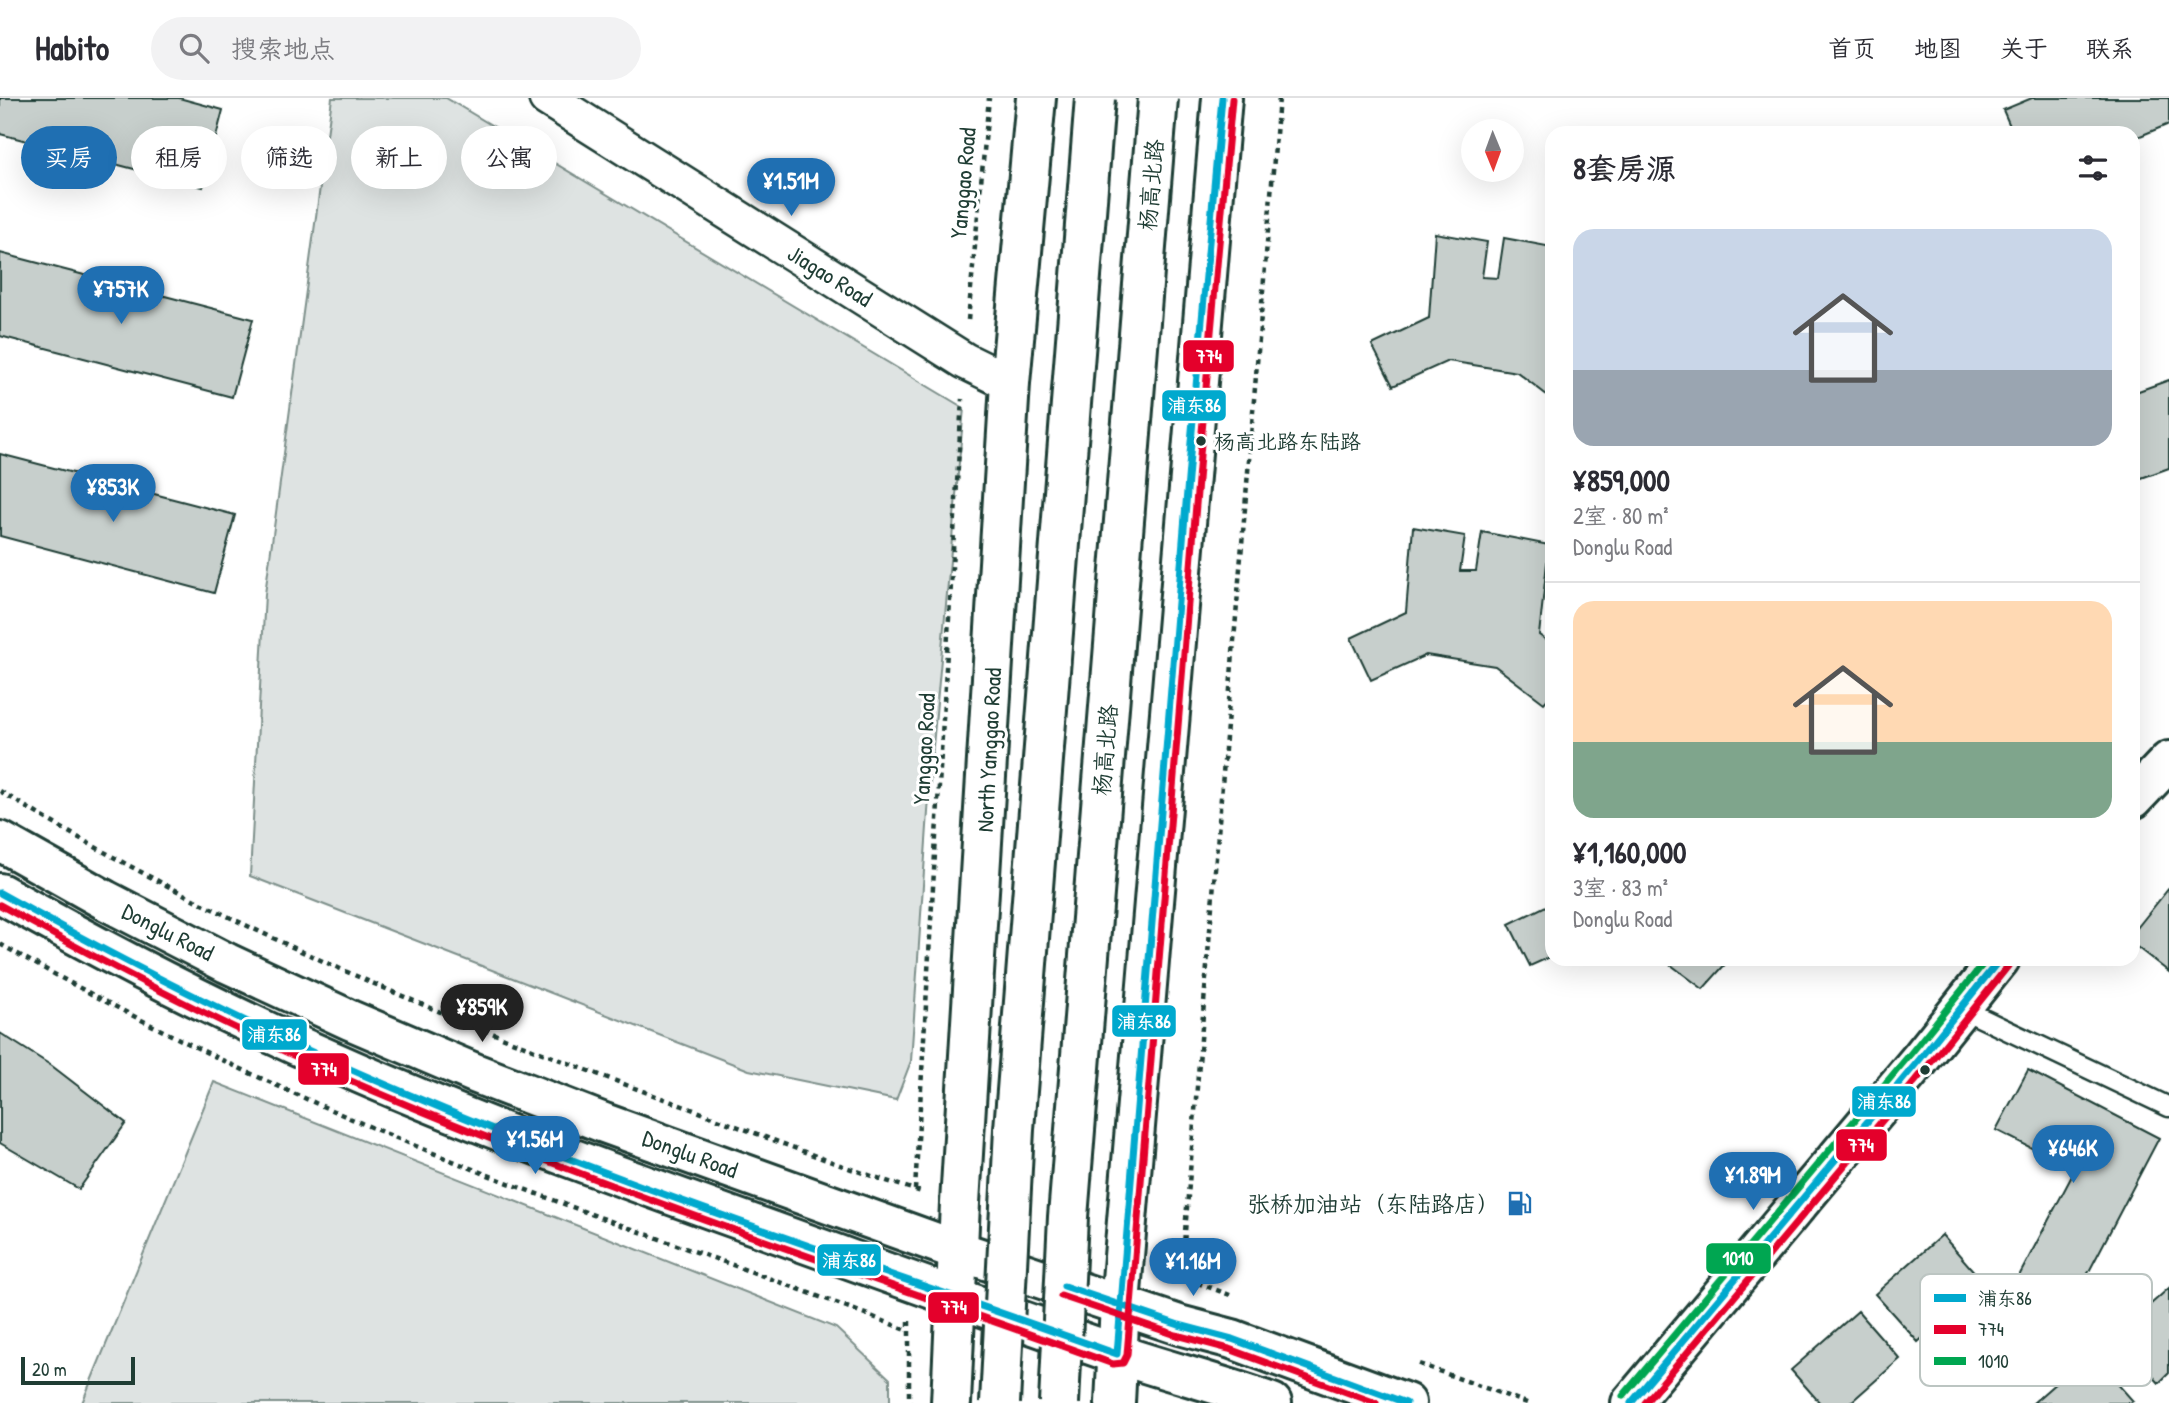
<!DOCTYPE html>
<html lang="zh">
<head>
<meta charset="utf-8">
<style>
  body { margin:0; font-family:"Patrick Hand","LXGW WenKai TC",sans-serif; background:#f2f2f3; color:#2b2b33; height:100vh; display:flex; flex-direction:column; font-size:26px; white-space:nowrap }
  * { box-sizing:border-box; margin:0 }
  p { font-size:23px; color:#7c7c81 }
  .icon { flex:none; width:38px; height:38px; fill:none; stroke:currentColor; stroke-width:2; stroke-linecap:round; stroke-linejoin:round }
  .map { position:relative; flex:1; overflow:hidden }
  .drawer { position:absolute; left:1545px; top:28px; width:595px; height:840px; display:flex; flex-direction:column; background:#fff; border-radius:21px; box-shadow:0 7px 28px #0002 }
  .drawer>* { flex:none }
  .hud { position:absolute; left:21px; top:28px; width:665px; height:63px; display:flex; gap:14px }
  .needle { width:46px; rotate:179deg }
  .tools { position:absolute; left:1461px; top:21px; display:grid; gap:14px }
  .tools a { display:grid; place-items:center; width:63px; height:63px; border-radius:50%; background:#fff; box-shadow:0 7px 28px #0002; font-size:35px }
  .scale { position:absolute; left:21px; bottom:18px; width:114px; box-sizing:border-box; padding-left:7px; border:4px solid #1f3d34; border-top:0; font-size:19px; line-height:24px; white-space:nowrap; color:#1f3d34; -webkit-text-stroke:5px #fff; paint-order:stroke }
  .price { position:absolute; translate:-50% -60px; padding:0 16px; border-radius:24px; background:#1f6fb2; color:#fff; font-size:23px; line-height:46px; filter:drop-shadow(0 2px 4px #0008) }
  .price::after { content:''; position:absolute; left:50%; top:42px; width:21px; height:16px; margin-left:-10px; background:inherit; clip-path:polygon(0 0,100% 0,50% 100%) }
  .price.current { background:#222; color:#fff }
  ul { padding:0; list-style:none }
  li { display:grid; align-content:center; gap:14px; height:371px; padding:0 28px }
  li+li { border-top:2px solid #e1e1e2 }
  li span { display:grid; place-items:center; height:217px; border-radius:21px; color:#555 }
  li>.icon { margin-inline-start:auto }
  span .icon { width:126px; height:126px; fill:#fffc; stroke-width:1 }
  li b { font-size:30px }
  h2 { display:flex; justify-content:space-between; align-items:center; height:84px; padding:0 28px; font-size:30px }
  .chip { padding:0 24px; border-radius:32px; background:#fff; box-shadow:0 7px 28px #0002; font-size:24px; line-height:63px }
  .chip.current { background:#1f6fb2; color:#fff }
  header { display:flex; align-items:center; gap:42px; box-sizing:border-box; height:98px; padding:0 35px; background:#fff; border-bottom:2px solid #e1e1e2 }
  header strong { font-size:33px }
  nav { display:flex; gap:38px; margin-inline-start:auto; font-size:24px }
  .search { width:490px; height:63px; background:#f2f2f3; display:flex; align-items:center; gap:18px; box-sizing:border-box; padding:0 24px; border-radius:38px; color:#7c7c81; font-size:26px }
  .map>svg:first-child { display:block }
  .green { fill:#dee3e2; stroke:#7e908b; stroke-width:2 }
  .building { fill:#c7cfcc; stroke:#1f3d34; stroke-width:2 }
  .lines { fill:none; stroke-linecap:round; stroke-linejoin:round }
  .service-casing { stroke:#1f3d34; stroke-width:23 }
  .minor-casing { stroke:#1f3d34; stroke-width:40 }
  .tertiary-casing { stroke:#1f3d34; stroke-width:44 }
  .secondary-casing { stroke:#1f3d34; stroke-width:44 }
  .primary-casing { stroke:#1f3d34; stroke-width:44 }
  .path { stroke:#1f3d34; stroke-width:4.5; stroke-dasharray:5 5; stroke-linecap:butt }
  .service { stroke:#fff; stroke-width:18 }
  .minor { stroke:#fff; stroke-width:35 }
  .tertiary { stroke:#fff; stroke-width:38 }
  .secondary { stroke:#fff; stroke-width:38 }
  .primary { stroke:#fff; stroke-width:38 }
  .trunk-bridge-casing { stroke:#1f3d34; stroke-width:44; stroke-linecap:butt }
  .trunk-bridge { stroke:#fff; stroke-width:38 }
  .bus-1-casing { stroke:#fff; stroke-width:12 }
  .bus-2-casing { stroke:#fff; stroke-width:12 }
  .bus-3-casing { stroke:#fff; stroke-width:12 }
  .bus-1 { stroke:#00a9ce; stroke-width:7 }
  .bus-2 { stroke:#e4002b; stroke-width:7 }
  .bus-3 { stroke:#00a651; stroke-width:7 }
  .bus-dot { fill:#1f3d34; stroke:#fff; stroke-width:2.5 }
  .labels { text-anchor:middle; stroke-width:6; stroke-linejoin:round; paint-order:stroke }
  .bus-label { font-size:21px; fill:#1f3d34; stroke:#fff; text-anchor:start }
  .street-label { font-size:23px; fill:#1f3d34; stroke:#fff }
  .poi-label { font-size:23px; fill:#1f3d34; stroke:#fff; text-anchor:end }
  .key { fill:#fff; stroke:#bcc5c2; stroke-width:2 }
  .key-label { font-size:19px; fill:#1f3d34 }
  .line-badge { stroke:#fff; stroke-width:2.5 }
  .badge-label { font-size:19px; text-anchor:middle; font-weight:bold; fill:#fff }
</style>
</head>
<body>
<header>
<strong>Habito</strong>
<div class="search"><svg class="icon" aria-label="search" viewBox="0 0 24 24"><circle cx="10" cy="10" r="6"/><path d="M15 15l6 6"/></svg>搜索地点</div>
<nav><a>首页</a><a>地图</a><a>关于</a><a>联系</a></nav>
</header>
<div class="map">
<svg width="2169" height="1305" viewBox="0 0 2169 1305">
  <rect width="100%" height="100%" fill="#fff"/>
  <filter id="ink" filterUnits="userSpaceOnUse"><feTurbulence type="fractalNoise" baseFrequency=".0143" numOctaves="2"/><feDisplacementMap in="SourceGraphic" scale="14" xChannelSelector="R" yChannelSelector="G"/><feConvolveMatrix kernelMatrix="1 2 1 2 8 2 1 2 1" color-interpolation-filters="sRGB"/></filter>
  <g filter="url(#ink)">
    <path class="green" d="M332,0H446L964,310L931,670L911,963L896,1002L749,972L250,778L265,496Z
      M214,984L836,1230L890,1281V1305H82Z"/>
    <path class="building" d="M0,0H179L223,12L203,89L0,36Z
      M2032,0H2169V26L2133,41V35H2013L2003,12Z
      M1435,135L1487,144L1482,179L1498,180L1504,140L1552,149V301L1517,274L1448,263L1393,288L1372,247L1429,220Z
      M0,155L253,221L232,299L0,238Z
      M2169,282V370L2133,383V295Z
      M0,356L235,417L214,495L0,438Z
      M1413,429L1465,438L1460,473H1476L1482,434L1549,447L1539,537L1552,546V596L1544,605L1495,568L1426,557L1371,582L1351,540L1406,514Z
      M2169,790V874L2133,846V835Z
      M1552,805V858L1530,868L1509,826Z
      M1663,861H1730L1703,891Z
      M0,935L52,968L126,1025L79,1091L0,1045Z
      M2028,972L2159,1040L2062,1225L2009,1197L2075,1072L1996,1032Z
      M1942,1137L1984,1185L1918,1244L1875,1196Z
      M2169,1190V1275L2159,1285L2116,1237Z
      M1858,1213L1900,1261L1850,1305H1820L1791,1272Z
      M2090,1255L2133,1303L2130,1305H2033Z"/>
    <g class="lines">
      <defs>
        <path id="service" d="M1960,910L2169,1009"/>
        <path id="minor" d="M547,0L965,263L1010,285"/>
        <path id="tertiary" d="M2133,701L2169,663
          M1631,1305L1920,961L2000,861"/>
        <path id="secondary" d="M0,743L105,802L227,865L350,922L477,976L604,1025L959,1153L1179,1227L1232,1241L1406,1305
          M0,795C108,856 218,913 332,963C473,1026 618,1078 763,1130C880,1172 997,1215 1114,1255C1167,1273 1220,1286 1272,1305"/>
        <path id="primary" d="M951,1305L960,1105L1010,285L1036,0
          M1115,1305L1120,1206L1222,0"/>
      </defs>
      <use href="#service" class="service-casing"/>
      <use href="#minor" class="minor-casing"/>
      <use href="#tertiary" class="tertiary-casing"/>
      <use href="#secondary" class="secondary-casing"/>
      <use href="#primary" class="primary-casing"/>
      <path class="path" d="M968,222L989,0
        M0,693C213,825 448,922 683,1008C762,1037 841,1070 922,1094
        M0,846C143,927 291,998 443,1059C597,1122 755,1172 909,1233
        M915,1092L962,301
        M1160,1171L1230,1197
        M1181,1182L1279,0
        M909,1223V1305
        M1419,1266L1527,1305"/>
      <use href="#service" class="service"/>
      <use href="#minor" class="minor"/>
      <use href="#tertiary" class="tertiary"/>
      <use href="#secondary" class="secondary"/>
      <use href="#primary" class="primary"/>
      <defs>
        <path id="trunk-bridge" d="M1000,1305L1014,1031L1095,0
          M1059,1305L1068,1119L1158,0"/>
      </defs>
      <use href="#trunk-bridge" class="trunk-bridge-casing"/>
      <use href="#trunk-bridge" class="trunk-bridge"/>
      <defs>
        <path id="bus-1" d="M0,795C122,863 247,927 375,982C617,1087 869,1167 1117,1256L1191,344L1222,0
          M1064,1188L1179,1227L1232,1241L1406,1305
          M1631,1305L1920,961L2000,861"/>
        <path id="bus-2" d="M0,807C122,875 246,939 374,993C616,1096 867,1177 1113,1266L1123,1265L1127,1257L1201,345L1232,1
          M1061,1198L1176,1237L1229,1251L1376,1305
          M1645,1305L1928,968L2008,868"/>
        <path id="bus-3" d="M1623,1298L1912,954L1987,861"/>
      </defs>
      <use href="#bus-1" class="bus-1-casing"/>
      <use href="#bus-2" class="bus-2-casing"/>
      <use href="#bus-3" class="bus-3-casing"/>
      <use href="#bus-1" class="bus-1"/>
      <use href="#bus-2" class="bus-2"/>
      <use href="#bus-3" class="bus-3"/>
    </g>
  </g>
  <defs>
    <symbol id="fuel-bare" viewBox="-9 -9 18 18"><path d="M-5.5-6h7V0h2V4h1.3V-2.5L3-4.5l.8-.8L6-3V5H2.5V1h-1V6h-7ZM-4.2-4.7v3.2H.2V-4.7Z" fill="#1f6fb2" stroke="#fff" stroke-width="2.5" paint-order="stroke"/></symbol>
  </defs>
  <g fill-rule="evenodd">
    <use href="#fuel-bare" x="1502" y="1088" width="35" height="35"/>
  </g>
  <g class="bus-dot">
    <circle cx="1201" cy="343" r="6"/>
    <circle cx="1925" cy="972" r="6"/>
  </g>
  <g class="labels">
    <g class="bus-label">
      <text x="1214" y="351">杨高北路东陆路</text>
    </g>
    <g class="street-label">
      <text transform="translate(963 85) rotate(-85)" y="8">Yanggao Road</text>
      <text transform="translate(1151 87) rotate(-85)" y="8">杨高北路</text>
      <text transform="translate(830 178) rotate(32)" y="8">Jiagao Road</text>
      <text transform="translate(924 651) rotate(-87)" y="8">Yanggao Road</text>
      <text transform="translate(989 652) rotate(-87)" y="8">North Yanggao Road</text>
      <text transform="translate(1105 652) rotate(-85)" y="8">杨高北路</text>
      <text transform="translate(168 834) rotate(27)" y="8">Donglu Road</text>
      <text transform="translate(690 1056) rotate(20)" y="8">Donglu Road</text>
    </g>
    <g class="poi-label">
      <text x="1500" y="1114">张桥加油站（东陆路店）</text>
    </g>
  </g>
  <rect x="1920" y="1176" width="232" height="112" rx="10" class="key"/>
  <rect x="1934" y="1196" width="32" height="8" fill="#00a9ce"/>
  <rect x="1934" y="1227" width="32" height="9" fill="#e4002b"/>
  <rect x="1934" y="1259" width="32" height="8" fill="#00a651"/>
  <g class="key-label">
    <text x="1978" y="1207">浦东86</text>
    <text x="1978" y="1238">774</text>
    <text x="1978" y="1270">1010</text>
  </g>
  <g class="line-badge">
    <rect x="1182" y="241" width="53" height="34" rx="7" fill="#e4002b"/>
    <rect x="1161" y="291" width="66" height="33" rx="7" fill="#00a9ce"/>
    <rect x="1111" y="906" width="66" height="34" rx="7" fill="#00a9ce"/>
    <rect x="241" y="920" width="67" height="33" rx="7" fill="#00a9ce"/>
    <rect x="297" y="954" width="53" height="34" rx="7" fill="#e4002b"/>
    <rect x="1851" y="987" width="66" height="33" rx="7" fill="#00a9ce"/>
    <rect x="1835" y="1030" width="53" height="34" rx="7" fill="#e4002b"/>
    <rect x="1705" y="1144" width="67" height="33" rx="7" fill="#00a651"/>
    <rect x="816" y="1145" width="66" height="34" rx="7" fill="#00a9ce"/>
    <rect x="927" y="1193" width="53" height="33" rx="7" fill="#e4002b"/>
  </g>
  <g class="badge-label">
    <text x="1209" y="265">774</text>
    <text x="1194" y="314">浦东86</text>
    <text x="1144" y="930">浦东86</text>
    <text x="274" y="943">浦东86</text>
    <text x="324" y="978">774</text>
    <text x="1884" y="1010">浦东86</text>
    <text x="1861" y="1054">774</text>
    <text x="1738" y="1167">1010</text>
    <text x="849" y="1169">浦东86</text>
    <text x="954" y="1216">774</text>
  </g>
</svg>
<div class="tools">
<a><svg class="needle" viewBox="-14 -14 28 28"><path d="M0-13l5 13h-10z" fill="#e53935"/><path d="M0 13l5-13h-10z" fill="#7c7c81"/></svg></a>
</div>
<div class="scale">20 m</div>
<b class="price" style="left:791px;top:120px">¥1.51M</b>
<b class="price" style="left:121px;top:228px">¥757K</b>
<b class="price" style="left:113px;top:426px">¥853K</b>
<b class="price current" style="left:482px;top:946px">¥859K</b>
<b class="price" style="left:535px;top:1078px">¥1.56M</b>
<b class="price" style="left:2073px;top:1087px">¥646K</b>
<b class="price" style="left:1753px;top:1114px">¥1.89M</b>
<b class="price" style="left:1193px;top:1200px">¥1.16M</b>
<div class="hud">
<a class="chip current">买房</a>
<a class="chip">租房</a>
<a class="chip">筛选</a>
<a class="chip">新上</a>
<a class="chip">公寓</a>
</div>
<section class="drawer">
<h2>8套房源<svg class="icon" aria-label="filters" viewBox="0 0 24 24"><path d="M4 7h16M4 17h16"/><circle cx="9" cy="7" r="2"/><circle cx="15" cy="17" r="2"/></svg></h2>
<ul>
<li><span style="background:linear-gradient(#c9d6e8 65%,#9aa5b1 0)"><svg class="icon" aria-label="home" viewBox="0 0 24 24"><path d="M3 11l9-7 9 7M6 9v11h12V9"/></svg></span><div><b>¥859,000</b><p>2室 · 80 m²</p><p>Donglu Road</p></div></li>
<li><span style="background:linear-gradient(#ffd9b3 65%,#7fa58c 0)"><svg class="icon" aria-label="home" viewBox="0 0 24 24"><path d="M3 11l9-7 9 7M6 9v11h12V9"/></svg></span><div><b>¥1,160,000</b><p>3室 · 83 m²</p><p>Donglu Road</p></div></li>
</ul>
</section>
</div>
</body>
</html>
